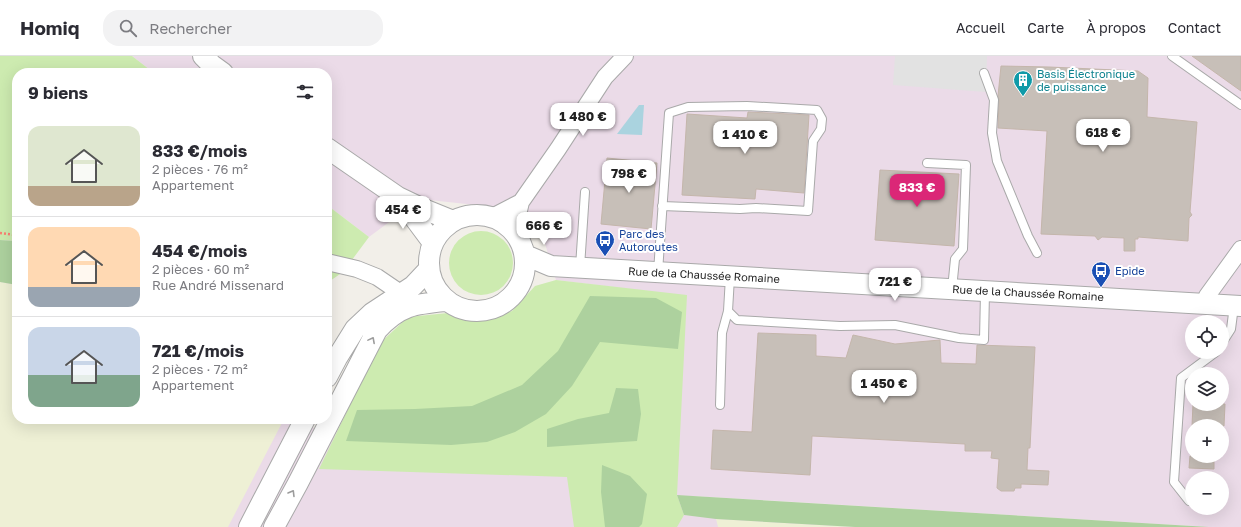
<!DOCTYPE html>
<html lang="fr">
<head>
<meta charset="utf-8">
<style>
  body { margin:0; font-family:"Golos Text",sans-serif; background:#f2f2f3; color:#2b2b33; height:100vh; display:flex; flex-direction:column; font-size:15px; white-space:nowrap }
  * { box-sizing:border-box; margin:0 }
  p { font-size:13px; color:#7c7c81 }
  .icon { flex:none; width:22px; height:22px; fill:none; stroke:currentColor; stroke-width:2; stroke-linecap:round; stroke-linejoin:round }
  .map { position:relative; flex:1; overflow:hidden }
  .details { position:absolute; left:12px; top:12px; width:320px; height:356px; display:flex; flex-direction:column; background:#fff; border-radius:16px; box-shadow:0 4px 16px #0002 }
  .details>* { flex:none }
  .tools { position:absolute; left:1185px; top:259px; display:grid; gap:8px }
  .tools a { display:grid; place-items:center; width:44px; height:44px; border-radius:50%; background:#fff; box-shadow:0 4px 16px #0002; font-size:20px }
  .price { position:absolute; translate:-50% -34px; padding:0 9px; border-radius:8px; background:#fff; color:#222; font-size:13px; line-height:26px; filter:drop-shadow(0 1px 2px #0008) }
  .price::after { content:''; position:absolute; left:50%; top:24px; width:12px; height:9px; margin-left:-6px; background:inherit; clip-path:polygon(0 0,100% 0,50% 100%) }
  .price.selected { background:#db2777; color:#fff }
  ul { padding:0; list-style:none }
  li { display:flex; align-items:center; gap:12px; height:100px; padding:0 16px }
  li+li { border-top:1px solid #e1e1e2 }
  li span { display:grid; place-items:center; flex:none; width:112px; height:80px; border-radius:12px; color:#555 }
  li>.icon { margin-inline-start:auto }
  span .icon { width:48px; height:48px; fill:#fffc; stroke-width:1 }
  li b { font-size:17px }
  h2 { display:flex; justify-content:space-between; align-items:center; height:48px; padding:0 16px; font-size:17px }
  header { display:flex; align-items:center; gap:24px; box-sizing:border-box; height:56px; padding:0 20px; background:#fff; border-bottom:1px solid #e1e1e2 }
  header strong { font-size:19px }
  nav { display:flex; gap:22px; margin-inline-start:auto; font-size:14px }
  .search { width:280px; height:36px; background:#f2f2f3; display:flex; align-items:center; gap:10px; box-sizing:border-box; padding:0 14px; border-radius:16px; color:#7c7c81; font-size:15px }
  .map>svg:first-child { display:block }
  .industrial { fill:#ebdbe8; fill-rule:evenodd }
  .farmland { fill:#eef0d5 }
  .grass { fill:#cdebb0 }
  .forest { fill:#add19e }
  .parking { fill:#e2e2e2 }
  .water { fill:#aad3df }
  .building { fill:#c7bfb8; stroke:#c4b6ab }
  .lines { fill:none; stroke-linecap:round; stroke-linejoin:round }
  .service-casing { stroke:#a9a9a9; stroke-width:10 }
  .minor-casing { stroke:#a9a9a9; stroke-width:18 }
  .tertiary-casing { stroke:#a9a9a9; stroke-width:22 }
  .path { stroke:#fa8072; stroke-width:2.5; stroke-dasharray:2 2; stroke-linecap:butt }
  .service { stroke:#fff; stroke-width:8 }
  .minor { stroke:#fff; stroke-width:16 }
  .tertiary { stroke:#fff; stroke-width:20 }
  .oneway { stroke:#9c9c9c }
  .labels { text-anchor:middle; stroke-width:4; stroke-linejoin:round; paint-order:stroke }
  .culture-label { font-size:11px; fill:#0d838f; stroke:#fff; text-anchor:start }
  .transit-label { font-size:11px; fill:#164399; stroke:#fff; text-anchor:start }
  .street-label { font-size:11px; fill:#222; stroke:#fff }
</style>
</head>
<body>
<header>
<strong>Homiq</strong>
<div class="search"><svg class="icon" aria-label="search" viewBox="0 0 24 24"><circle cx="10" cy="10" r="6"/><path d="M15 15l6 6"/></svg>Rechercher</div>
<nav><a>Accueil</a><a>Carte</a><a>À propos</a><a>Contact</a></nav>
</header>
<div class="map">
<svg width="1241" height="471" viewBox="0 0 1241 471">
  <rect width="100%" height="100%" fill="#f2efe9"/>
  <path class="industrial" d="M132,0H1241V471H1209L694,440L684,459L855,471H0V226L17,229V363H290L343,383L687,240L556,224L537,161L485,150L420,143L369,181L327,149V17H154ZM1192,266H1222V296H1192ZM1192,318H1222V348H1192ZM1192,370H1222V400H1192ZM1192,422H1222V452H1192Z"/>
  <path class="farmland" d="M0,226L17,229V363H284L228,471H0Z
    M716,463L855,471H718Z"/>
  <path class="grass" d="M0,0H132L154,17H17V185L0,184Z
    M327,149L369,181L343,216L327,227Z
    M449 207a32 32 0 1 1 64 0a32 32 0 1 1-64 0Z
    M556,224L687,239L677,439L684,459L677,471H574L567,421L319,413L380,287L408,261L448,257L477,265L512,255L535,230Z"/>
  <path class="forest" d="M0,184L17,185V229L0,226Z
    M590,240L656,242L682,256L678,293L600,286L572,330L546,358L515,376L487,386L451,389L346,385L357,354L415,353L472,350L522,329L558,295Z
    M616,332L638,333L641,358L637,385L547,391V373L578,363L609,357Z
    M602,409L630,420L647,438L642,468L639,471H605L601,436Z
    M677,439L693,440L1209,471H855L716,463L684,459Z"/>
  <path class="parking" d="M895,0H987L986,36L893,29Z"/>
  <path class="water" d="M639,49H644L642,79L617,78Z"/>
  <path class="building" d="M1192,0H1241V35Z
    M1001,10L1049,11L1138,15L1148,22L1147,61L1197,66L1190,156L1192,159L1189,162L1188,185L1138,181V183H1135V195H1124V182L1102,181L1098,184L1095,180L1041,178L1047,75L998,72L999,44L998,40Z
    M748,56L809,59L804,137L756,133L755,143L682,139L687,58L747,62Z
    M607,102L657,107L651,173L601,168Z
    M880,114L959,118L954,190L875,184Z
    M758,277L816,279V300L846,302L853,279L895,288L940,284L941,307L976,308L977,289L1035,291L1030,392H1028L1027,414L1049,415L1048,429L1021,428V432H1015L1014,435H1001L997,432L999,403L991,402L992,395H965V388L812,380L810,419L711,413L713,374L752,376Z
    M1193,348H1225L1224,370H1192Z
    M1190,400H1214V413L1189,412Z"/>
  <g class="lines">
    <defs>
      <path id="service" d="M1172,0L1241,49
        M984,17L994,44L992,77L997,105L1028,180L1037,197
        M927,107L966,109L963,193L955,203L952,233
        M580,211L585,136
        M658,216L669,57L688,51L747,50L817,54L822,63L821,73L813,85L808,155L756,152L740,153L662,150
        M728,255L737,264L840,270L895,269L959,282L984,284L985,236
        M1222,287L1231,273L1234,250
        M720,349L722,277L728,255L730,221
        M1189,445L1174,426L1181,322L1216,296"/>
      <path id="minor" d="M492,161L521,146
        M514,176L521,146L558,93L605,21L625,0
        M327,206L357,213L377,221L402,238
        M1206,248L1207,240L1241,193"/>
      <path id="tertiary" d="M203,0L212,9L223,17
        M327,92L398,141L421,152L453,165
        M401,144L433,187
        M429 207a48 48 0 1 1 96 0a48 48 0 1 1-96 0Z
        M525,199L551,210L1241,250
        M327,321L337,302L355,273L372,257L413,230L429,213
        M249,471L305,363
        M274,471L298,427L377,274C400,249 415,248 447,245"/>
    </defs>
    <use href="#service" class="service-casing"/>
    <use href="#minor" class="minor-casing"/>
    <use href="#tertiary" class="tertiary-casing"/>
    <path class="path" d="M0,177L17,179"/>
    <use href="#service" class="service"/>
    <use href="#minor" class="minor"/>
    <use href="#tertiary" class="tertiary"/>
  </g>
  <defs><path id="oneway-chevron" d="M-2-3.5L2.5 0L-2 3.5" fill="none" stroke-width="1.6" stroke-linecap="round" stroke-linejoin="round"/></defs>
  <g class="oneway">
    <use href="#oneway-chevron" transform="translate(372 284) rotate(-62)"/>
    <use href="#oneway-chevron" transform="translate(292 437) rotate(-59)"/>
  </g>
  <defs>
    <symbol id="building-pin" viewBox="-11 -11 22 30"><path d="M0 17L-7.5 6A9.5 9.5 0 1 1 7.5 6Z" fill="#0f9aa8" stroke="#fff"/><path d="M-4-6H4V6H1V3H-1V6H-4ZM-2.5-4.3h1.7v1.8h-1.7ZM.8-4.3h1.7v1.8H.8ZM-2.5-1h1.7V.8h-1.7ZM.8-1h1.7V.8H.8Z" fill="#fff"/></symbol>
    <symbol id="bus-pin" viewBox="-11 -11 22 30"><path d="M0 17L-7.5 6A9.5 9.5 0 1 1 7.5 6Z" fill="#1a4fb4" stroke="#fff"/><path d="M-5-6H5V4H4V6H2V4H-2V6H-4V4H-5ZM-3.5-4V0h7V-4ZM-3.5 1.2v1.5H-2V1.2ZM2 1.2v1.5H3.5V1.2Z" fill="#fff"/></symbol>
  </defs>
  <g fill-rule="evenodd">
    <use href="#building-pin" x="1012" y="13" width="22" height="30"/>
    <use href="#bus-pin" x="594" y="173" width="22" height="30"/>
    <use href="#bus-pin" x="1090" y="204" width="22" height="30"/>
  </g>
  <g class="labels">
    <g class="culture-label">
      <text x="1037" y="22">Basis Électronique<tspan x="1037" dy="13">de puissance</tspan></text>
    </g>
    <g class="transit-label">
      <text x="619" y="182">Parc des<tspan x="619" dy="13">Autoroutes</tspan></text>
      <text x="1115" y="219">Epide</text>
    </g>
    <g class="street-label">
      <text transform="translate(704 219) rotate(3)" y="4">Rue de la Chaussée Romaine</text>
      <text transform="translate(1028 237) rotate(3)" y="4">Rue de la Chaussée Romaine</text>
    </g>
  </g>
</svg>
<div class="tools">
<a><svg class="icon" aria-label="locate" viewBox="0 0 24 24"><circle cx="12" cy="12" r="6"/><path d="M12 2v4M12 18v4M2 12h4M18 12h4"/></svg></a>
<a><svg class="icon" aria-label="layers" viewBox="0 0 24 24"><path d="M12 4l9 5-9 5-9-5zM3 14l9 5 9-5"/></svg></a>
<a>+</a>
<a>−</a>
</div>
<b class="price" style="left:583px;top:81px">1 480 €</b>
<b class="price" style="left:1103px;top:97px">618 €</b>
<b class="price" style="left:745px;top:99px">1 410 €</b>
<b class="price" style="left:629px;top:138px">798 €</b>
<b class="price selected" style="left:917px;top:152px">833 €</b>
<b class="price" style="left:403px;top:174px">454 €</b>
<b class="price" style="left:544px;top:190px">666 €</b>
<b class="price" style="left:895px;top:246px">721 €</b>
<b class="price" style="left:884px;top:348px">1 450 €</b>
<section class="details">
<h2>9 biens<svg class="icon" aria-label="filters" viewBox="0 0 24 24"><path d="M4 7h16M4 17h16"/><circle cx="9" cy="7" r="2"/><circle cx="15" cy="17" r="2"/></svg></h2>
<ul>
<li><span style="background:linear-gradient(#dfe7d0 75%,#b9a48a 0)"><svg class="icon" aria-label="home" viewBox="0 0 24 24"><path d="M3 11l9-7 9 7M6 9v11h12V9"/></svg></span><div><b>833 €/mois</b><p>2 pièces · 76 m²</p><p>Appartement</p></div></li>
<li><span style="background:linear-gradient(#ffd9b3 75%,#9aa5b1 0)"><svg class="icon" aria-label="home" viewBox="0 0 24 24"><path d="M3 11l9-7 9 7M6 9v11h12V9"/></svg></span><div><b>454 €/mois</b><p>2 pièces · 60 m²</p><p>Rue André Missenard</p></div></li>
<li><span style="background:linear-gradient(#c9d6e8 60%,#7fa58c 0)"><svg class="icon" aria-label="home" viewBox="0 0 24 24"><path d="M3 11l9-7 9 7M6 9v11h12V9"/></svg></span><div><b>721 €/mois</b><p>2 pièces · 72 m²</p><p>Appartement</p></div></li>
</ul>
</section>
</div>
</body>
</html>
